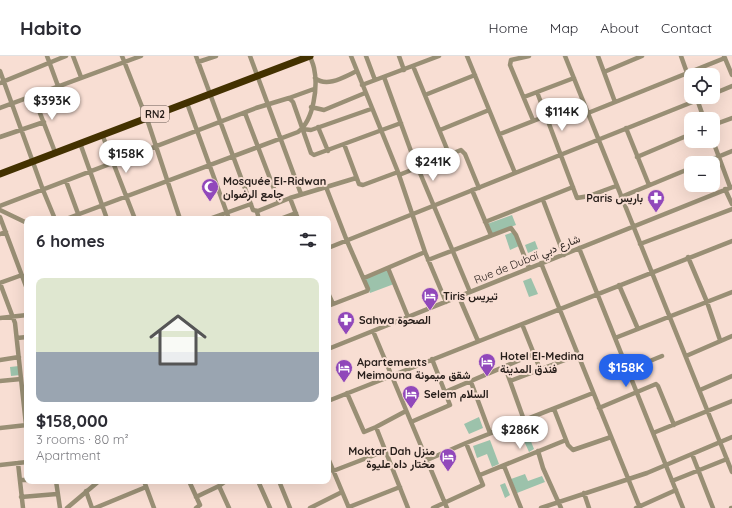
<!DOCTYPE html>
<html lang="en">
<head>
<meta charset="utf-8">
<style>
  body { margin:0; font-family:Quicksand,Vazirmatn,sans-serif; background:#f7f7f7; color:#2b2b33; height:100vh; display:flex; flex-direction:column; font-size:15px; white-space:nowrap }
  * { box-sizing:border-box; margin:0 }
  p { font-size:13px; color:#7c7c81 }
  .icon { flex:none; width:22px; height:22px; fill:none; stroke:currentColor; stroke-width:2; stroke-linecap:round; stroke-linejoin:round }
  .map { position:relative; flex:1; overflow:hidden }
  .details { position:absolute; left:24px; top:160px; width:307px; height:268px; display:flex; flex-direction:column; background:#fff; border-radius:8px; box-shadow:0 4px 16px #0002 }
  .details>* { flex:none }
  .controls { position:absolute; left:684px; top:12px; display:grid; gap:8px }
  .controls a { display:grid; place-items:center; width:36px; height:36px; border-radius:8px; background:#fff; box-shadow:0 4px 16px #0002; font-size:20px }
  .price { position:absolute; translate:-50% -34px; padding:0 9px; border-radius:14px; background:#fff; color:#222; font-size:13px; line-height:26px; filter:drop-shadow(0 1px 2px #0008) }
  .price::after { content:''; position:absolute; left:50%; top:24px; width:12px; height:9px; margin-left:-6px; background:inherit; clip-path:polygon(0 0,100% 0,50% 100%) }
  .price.selected { background:#2563eb; color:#fff }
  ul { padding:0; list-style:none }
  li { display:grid; align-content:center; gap:8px; height:212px; padding:0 12px }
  li span { display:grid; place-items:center; height:124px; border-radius:8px; color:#555 }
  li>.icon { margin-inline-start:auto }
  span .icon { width:72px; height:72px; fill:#fffc; stroke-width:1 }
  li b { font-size:17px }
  h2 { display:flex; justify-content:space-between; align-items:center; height:48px; padding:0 12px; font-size:17px }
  header { display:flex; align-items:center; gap:24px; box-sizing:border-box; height:56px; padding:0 20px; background:#fff; border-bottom:1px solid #e1e1e2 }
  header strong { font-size:19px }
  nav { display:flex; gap:22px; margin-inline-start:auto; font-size:14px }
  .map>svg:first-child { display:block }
  .green { fill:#9cc2ab }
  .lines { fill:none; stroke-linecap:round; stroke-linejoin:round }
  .minor { stroke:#998f75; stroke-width:4.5 }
  .highway { stroke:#433100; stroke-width:7 }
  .labels { text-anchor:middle; stroke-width:4; stroke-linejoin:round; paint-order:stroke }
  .shield { fill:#f8ded3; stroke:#665852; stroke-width:1 }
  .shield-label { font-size:10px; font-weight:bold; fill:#271e1a }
  .poi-label { font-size:11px; font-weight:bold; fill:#271e1a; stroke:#f8ded3; text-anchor:start }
  .street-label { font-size:11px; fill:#271e1a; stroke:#f8ded3 }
</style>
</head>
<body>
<header>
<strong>Habito</strong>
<nav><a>Home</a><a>Map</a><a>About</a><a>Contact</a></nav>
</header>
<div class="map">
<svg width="732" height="452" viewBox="0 0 732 452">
  <rect width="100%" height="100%" fill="#f8ded3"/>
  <path class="green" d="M512,159L516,169L491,178L487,168Z
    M513,176L519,190L510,194L505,179Z
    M535,185L538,193L528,197L525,189Z
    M387,213L394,228L370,237L364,223Z
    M531,222L538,238L529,241L523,225Z
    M19,310L20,319L11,320L10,311Z
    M479,361L483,372L469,378L464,368Z
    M530,383L534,393L529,396L524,385Z
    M490,384L499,408L492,411L487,398L477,402L473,390Z
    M525,418L528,425L542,420L545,426L517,437L511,423Z
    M505,427L510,439L505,442L500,429Z"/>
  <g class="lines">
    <path class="minor" d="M47,0L58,30
      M73,0L81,21
      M122,0L148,66L180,163
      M196,0L253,154L258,155L290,142L356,122
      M250,0L301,138
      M351,0L398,116L425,196L446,246
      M366,0L375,24
      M399,0L404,14
      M467,0L515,117
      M529,0L511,4L510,9L533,64
      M565,0L732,416
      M598,0L615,46
      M681,0L691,28
      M724,0L732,19
      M198,6L216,0
      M413,10L449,98
      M0,15L43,134L55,163
      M604,16L642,0
      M384,21L412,98L470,236
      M315,22C327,32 344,21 357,15
      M0,27L66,0
      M362,29L439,0
      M537,36L577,142L589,140L616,130
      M713,38L732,30
      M33,39L55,96
      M425,39L475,19
      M524,41L574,22
      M289,42L314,33
      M697,43L704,63
      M187,47L229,163
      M311,51L324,54L365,37
      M0,52L141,0
      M245,57L279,146
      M588,57L725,2
      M713,69L732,62
      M318,71L328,95
      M626,72L649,129
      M302,73L311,74L371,53
      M440,74L489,54
      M102,78L135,163
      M500,78L546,60
      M0,81L44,66
      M713,85L730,131
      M80,87L107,163
      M344,88L359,128L363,129L398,116
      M637,101L691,78
      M703,107L732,95
      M399,119L461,94L465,98L479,132
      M66,125L80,163
      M326,131L347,185L368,233L367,235L328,250
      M725,133L732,148
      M472,134L491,179
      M621,141L691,112
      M290,142L298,163
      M543,144L564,199
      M0,150L256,52L289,42L293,46L311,97L314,99L401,67
      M0,154L27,167
      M257,156L259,163
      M0,161L27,233
      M66,163L298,76C314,64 318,30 314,12C313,7 311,4 310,0
      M209,163L251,148
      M280,163L296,157
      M485,166L573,131
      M0,178L6,176
      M640,188L732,153
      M328,192L705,41
      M579,192L683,452
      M688,201L707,246L720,284
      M428,204L511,172L516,179L529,212
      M541,207L640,452
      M388,212L408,261
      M364,222L425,196
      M0,227L15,267L26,369
      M0,227L22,219
      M619,229L638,273
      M328,237L333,248
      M459,241L478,285
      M0,262L27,259
      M522,268L540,313
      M373,275L447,452
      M17,282L27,281
      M615,282L732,236
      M328,293L732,131
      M686,300L732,280
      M0,304L19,301
      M505,311L524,364
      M628,314L662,300
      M0,325L21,323
      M510,325L578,299
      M471,326L490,377
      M700,334L732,320
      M445,336L534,298
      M347,337L364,376L376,371L406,355
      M328,345L732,185
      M599,352L656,328L658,330L674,369
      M554,353L568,389L573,394L611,381
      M411,366L450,349L432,303
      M376,371L408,452
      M0,372L27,369
      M653,377L732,345
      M538,395L543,412L561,452
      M692,398L713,452
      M328,402L349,452
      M427,404L466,387L593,337
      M18,407L23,452
      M0,409L27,406
      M504,410L521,452
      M333,415L385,395
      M480,419L566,384
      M20,424H27
      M56,425L60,452
      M144,425L154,452
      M189,425L200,449L196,452
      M226,425L219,430L229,452
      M258,425L270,452
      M279,425L290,452
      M672,425L727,403
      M86,435L92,452
      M584,437L589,452
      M21,441L57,438
      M196,441L219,430
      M349,451L400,431
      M67,452L99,425
      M95,452L146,431
      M310,452L342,436
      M433,452L483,429L466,387
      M541,452L647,417L732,381
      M636,452L676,434
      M731,452H732"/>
    <path class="highway" d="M0,118L310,0"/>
  </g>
  <defs>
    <symbol id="mosque-pin" viewBox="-11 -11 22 30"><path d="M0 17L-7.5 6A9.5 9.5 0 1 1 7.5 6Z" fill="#9148bb" stroke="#f8ded3"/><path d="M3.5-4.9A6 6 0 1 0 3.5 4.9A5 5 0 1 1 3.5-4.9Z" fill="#fff"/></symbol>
    <symbol id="pharmacy-pin" viewBox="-11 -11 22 30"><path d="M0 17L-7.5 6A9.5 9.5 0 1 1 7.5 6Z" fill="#9148bb" stroke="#f8ded3"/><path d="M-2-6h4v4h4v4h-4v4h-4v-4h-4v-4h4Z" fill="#fff"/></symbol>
    <symbol id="hotel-pin" viewBox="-11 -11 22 30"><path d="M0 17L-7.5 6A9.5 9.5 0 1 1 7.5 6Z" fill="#9148bb" stroke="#f8ded3"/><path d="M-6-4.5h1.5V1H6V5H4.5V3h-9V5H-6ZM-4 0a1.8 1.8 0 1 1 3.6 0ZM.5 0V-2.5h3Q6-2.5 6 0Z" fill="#fff"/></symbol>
  </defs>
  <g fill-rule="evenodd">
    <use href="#mosque-pin" x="200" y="121" width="20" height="27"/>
    <use href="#pharmacy-pin" x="646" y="132" width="20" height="27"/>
    <use href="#hotel-pin" x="420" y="230" width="20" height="27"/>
    <use href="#pharmacy-pin" x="336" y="254" width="20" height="27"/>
    <use href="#hotel-pin" x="477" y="296" width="20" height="27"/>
    <use href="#hotel-pin" x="334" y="302" width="20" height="27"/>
    <use href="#hotel-pin" x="401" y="328" width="20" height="27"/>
    <use href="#hotel-pin" x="438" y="391" width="20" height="27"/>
  </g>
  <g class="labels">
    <rect class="shield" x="141" y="50" width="28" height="16" rx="3"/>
    <g class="shield-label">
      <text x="155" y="62">RN2</text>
    </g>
    <g class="poi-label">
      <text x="223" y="129">Mosquée El-Ridwan<tspan x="223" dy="13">جامع الرضوان</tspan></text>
      <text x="643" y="146" text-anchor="end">Paris باريس</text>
      <text x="443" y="244">Tiris تيريس</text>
      <text x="359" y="268">Sahwa الصحوة</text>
      <text x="500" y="304">Hotel El-Medina<tspan x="500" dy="13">فندق المدينة</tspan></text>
      <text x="357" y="310">Apartements<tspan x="357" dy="13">Meimouna شقق ميمونة</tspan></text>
      <text x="424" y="342">Selem السلام</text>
      <text x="435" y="399" text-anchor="end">Moktar Dah منزل<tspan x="435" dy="13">مختار داه عليوة</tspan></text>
    </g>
    <g class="street-label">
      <text transform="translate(527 203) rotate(-22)" y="4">Rue de Dubaï شارع دبي</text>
    </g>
  </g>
</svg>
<div class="controls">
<a><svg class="icon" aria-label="locate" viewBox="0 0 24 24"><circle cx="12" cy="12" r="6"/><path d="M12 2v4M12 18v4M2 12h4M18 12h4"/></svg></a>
<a>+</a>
<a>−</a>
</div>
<b class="price" style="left:52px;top:65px">$393K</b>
<b class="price" style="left:562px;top:76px">$114K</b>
<b class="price" style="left:126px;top:118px">$158K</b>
<b class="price" style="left:433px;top:126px">$241K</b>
<b class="price selected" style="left:626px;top:332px">$158K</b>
<b class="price" style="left:520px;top:394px">$286K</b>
<section class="details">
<h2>6 homes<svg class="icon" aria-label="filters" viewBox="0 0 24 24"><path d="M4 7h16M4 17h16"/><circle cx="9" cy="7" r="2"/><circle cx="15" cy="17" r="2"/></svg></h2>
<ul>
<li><span style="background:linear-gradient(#dfe7d0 60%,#9aa5b1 0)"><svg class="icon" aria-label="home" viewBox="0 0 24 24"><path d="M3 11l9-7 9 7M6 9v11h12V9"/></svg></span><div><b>$158,000</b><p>3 rooms · 80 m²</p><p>Apartment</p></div></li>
</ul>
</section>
</div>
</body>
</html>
